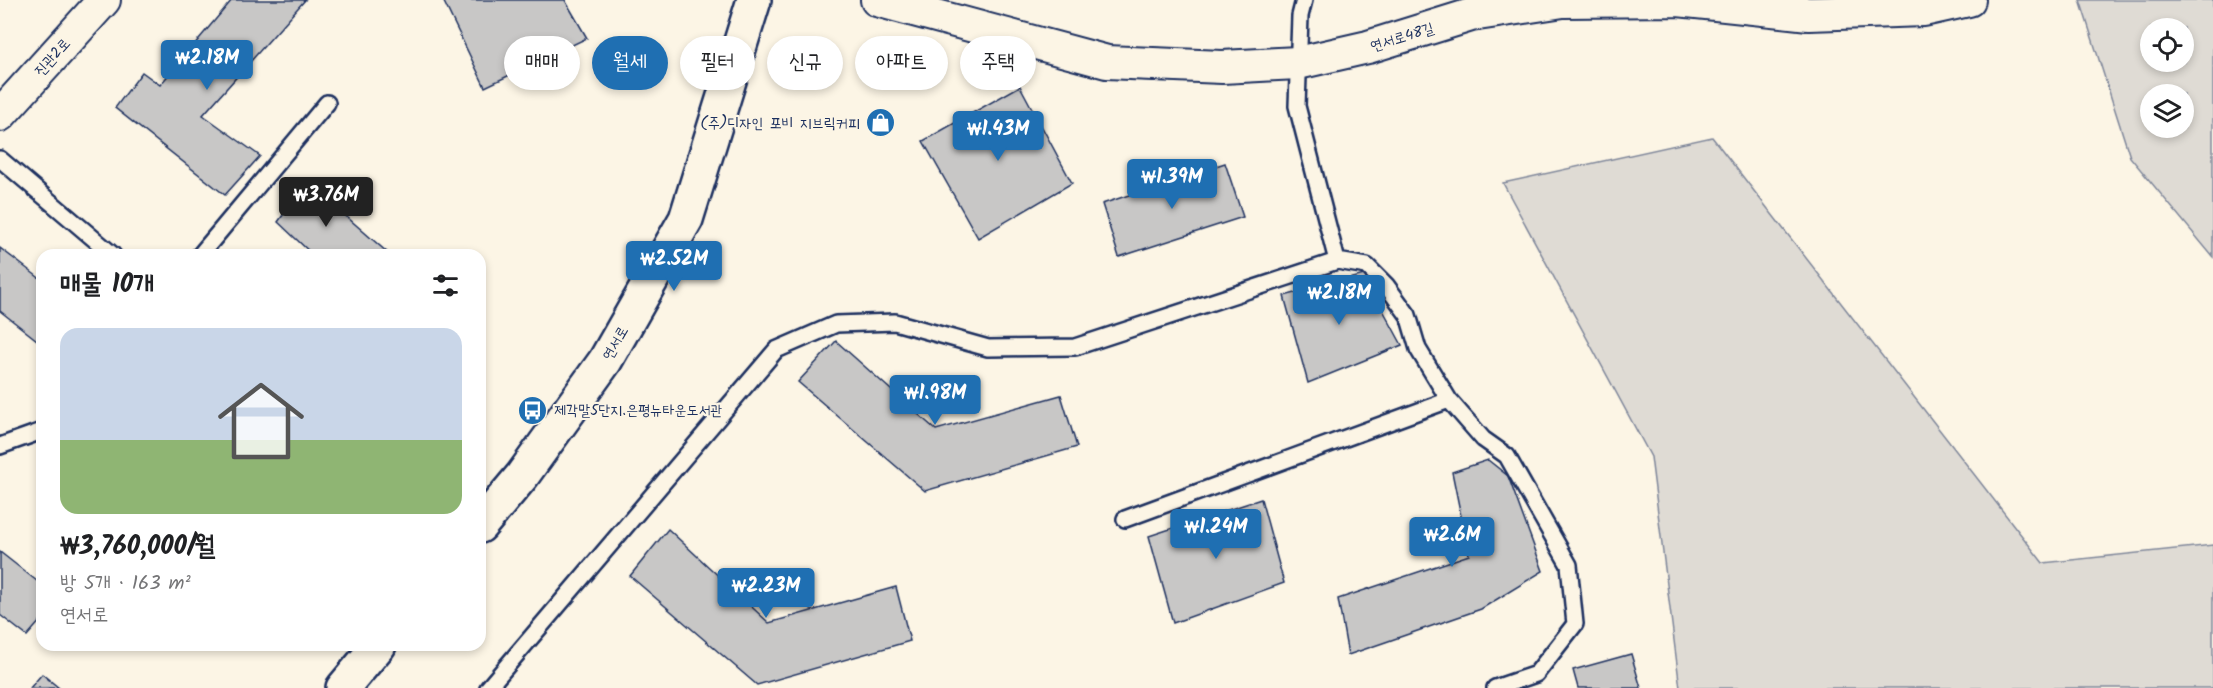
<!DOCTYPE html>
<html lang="ko">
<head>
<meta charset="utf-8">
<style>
  body { margin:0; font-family:Kalam,"Poor Story",sans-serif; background:#f2f2f2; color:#202124; height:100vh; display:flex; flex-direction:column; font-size:22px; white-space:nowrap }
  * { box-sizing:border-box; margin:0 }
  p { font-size:20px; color:#757577 }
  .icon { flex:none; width:33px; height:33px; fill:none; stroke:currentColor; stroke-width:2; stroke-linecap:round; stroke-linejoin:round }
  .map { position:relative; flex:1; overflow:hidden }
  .drawer { position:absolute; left:36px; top:249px; width:450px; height:402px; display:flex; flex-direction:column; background:#fff; border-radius:18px; box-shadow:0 3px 9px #0003 }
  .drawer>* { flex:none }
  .banner { position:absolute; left:504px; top:36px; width:570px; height:54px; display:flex; gap:12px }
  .buttons { position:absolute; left:2140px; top:18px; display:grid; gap:12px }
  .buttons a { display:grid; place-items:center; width:54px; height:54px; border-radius:50%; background:#fff; box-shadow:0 3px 9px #0003; font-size:30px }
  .price { position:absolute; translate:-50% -51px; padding:0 14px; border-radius:6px; background:#1f6fb2; color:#fff; font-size:20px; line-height:39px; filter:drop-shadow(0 2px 3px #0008) }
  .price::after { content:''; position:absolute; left:50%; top:36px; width:18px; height:14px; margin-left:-9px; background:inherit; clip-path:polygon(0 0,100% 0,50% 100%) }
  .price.on { background:#222; color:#fff }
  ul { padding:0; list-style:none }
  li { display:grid; align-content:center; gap:12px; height:318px; padding:0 24px }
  li span { display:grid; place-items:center; height:186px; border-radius:18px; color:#555 }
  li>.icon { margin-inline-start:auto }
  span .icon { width:108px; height:108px; fill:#fffc; stroke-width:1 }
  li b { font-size:26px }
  h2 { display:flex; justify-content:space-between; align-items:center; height:72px; padding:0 24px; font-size:26px }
  .pill { padding:0 21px; border-radius:27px; background:#fff; box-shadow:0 3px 9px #0003; font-size:21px; line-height:54px }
  .pill.on { background:#1f6fb2; color:#fff }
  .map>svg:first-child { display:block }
  .green { fill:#dfdbd4; stroke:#7d8599; stroke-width:1.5; fill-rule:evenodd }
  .building { fill:#c8c7c6; stroke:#1b2f5e; stroke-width:1.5 }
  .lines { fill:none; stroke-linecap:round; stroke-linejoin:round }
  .lane-casing { stroke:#1b2f5e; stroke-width:20 }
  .street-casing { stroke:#1b2f5e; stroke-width:36 }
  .secondary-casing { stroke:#1b2f5e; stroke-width:38 }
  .lane { stroke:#fcf5e5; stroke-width:15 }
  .street { stroke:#fcf5e5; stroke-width:32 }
  .secondary { stroke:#fcf5e5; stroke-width:33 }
  .labels { text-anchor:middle; stroke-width:4.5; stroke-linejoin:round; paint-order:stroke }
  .street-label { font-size:15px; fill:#1b2f5e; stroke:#fcf5e5 }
  .poi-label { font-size:15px; fill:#1b2f5e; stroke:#fcf5e5; text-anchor:end }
</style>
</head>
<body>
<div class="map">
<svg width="2213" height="688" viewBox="0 0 2213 688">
  <rect width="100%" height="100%" fill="#fcf5e5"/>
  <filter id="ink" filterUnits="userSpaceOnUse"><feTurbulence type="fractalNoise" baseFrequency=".0167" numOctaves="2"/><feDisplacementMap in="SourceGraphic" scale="12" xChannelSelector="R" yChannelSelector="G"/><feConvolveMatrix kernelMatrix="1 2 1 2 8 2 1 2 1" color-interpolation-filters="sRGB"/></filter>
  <g filter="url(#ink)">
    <path class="green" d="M2080,0H2213V257L2130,157ZM2151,28H2184V62H2151ZM2184,94V128H2151V94Z
      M1712,137L2043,563L2213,545V688H1680L1651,457L1503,183Z"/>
    <path class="building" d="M232,0H305L203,115L260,156L225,195L115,108L142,72L160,85Z
      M443,0H565L587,38L485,87Z
      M1020,86L1072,183L978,238L923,141Z
      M1225,163L1243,217L1119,257L1102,204Z
      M307,182L388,253L412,255H313L278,222Z
      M0,248L42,280V344L0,311Z
      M1364,275L1402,345L1308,383L1284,296Z
      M836,341L936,430L1061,395L1077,447L925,491L798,382Z
      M1488,460L1508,476L1543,571L1481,609L1348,655L1338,599L1469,555L1452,472Z
      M1261,499L1284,583L1173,623L1149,536Z
      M668,529L769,623L896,587L910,641L757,685L630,576Z
      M0,552L42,585V619L27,636L0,615Z
      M1631,654L1641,688H1578L1573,670Z
      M42,674L59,688H30Z"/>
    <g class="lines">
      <defs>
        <path id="lane" d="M1304,0L1300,16L1297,106L1337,261L1367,266L1386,285L1408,315L1418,349L1449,400L1483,439L1507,456L1569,565L1575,624L1536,674L1495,688
          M0,159L113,255
          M200,255L327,103
          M0,446L42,431
          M1125,519L1449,400
          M488,688L776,350L836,324L895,322L988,348L1075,347L1337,261"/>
        <path id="street" d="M877,0L1107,62L1222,67L1298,63L1368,47L1471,15L1563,1L1678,0L1809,14L1924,10L1969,0
          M0,115L104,0"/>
        <path id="secondary" d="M480,526L522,476L605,361L686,219L754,0
          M343,688L379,645"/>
      </defs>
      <use href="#lane" class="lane-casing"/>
      <use href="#street" class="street-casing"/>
      <use href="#secondary" class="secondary-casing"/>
      <use href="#lane" class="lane"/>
      <use href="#street" class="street"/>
      <use href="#secondary" class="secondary"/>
    </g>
  </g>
  <defs>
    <symbol id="shop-disc" viewBox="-11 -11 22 22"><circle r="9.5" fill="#1f6fb2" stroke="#fcf5e5"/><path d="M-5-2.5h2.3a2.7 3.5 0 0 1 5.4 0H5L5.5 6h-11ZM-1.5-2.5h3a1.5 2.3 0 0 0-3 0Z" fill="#fff"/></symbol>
    <symbol id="bus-disc" viewBox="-11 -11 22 22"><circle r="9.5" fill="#1f6fb2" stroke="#fcf5e5"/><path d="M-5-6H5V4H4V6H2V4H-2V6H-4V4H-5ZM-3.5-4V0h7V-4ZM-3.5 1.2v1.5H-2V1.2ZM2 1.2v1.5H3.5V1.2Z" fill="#fff"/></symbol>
  </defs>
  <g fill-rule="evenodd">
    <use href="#shop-disc" x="864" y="106" width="33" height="33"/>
    <use href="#bus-disc" x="516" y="394" width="33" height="33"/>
  </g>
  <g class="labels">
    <g class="street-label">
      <text transform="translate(1402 37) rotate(-17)" y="5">연서로48길</text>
      <text transform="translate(52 57) rotate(-48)" y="5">진관2로</text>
      <text transform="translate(615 343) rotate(-60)" y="5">연서로</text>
    </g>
    <g class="poi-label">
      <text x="860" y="128">(주)디자인 포비 지브릭커피</text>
      <text x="554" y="415" text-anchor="start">제각말5단지.은평뉴타운도서관</text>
    </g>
  </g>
</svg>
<div class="buttons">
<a><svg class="icon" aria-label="locate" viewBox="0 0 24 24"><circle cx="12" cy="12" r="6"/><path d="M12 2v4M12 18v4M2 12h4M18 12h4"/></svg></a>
<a><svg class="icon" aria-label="layers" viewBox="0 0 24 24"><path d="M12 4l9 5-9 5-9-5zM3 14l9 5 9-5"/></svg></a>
</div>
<b class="price" style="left:207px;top:91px">₩2.18M</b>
<b class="price" style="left:998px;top:162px">₩1.43M</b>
<b class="price" style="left:1172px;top:210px">₩1.39M</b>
<b class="price on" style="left:326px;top:228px">₩3.76M</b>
<b class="price" style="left:674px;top:292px">₩2.52M</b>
<b class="price" style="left:1339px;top:326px">₩2.18M</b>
<b class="price" style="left:935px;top:426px">₩1.98M</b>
<b class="price" style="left:1216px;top:560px">₩1.24M</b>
<b class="price" style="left:1452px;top:568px">₩2.6M</b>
<b class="price" style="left:766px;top:619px">₩2.23M</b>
<div class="banner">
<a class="pill">매매</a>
<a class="pill on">월세</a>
<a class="pill">필터</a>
<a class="pill">신규</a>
<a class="pill">아파트</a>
<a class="pill">주택</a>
</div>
<section class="drawer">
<h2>매물 10개<svg class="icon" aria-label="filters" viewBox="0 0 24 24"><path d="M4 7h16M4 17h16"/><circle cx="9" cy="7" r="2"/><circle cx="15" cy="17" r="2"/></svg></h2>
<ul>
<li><span style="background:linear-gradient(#c9d6e8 60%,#8fb573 0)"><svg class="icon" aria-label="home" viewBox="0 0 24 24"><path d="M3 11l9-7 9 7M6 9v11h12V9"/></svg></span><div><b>₩3,760,000/월</b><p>방 5개 · 163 m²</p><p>연서로</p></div></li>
</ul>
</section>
</div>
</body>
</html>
